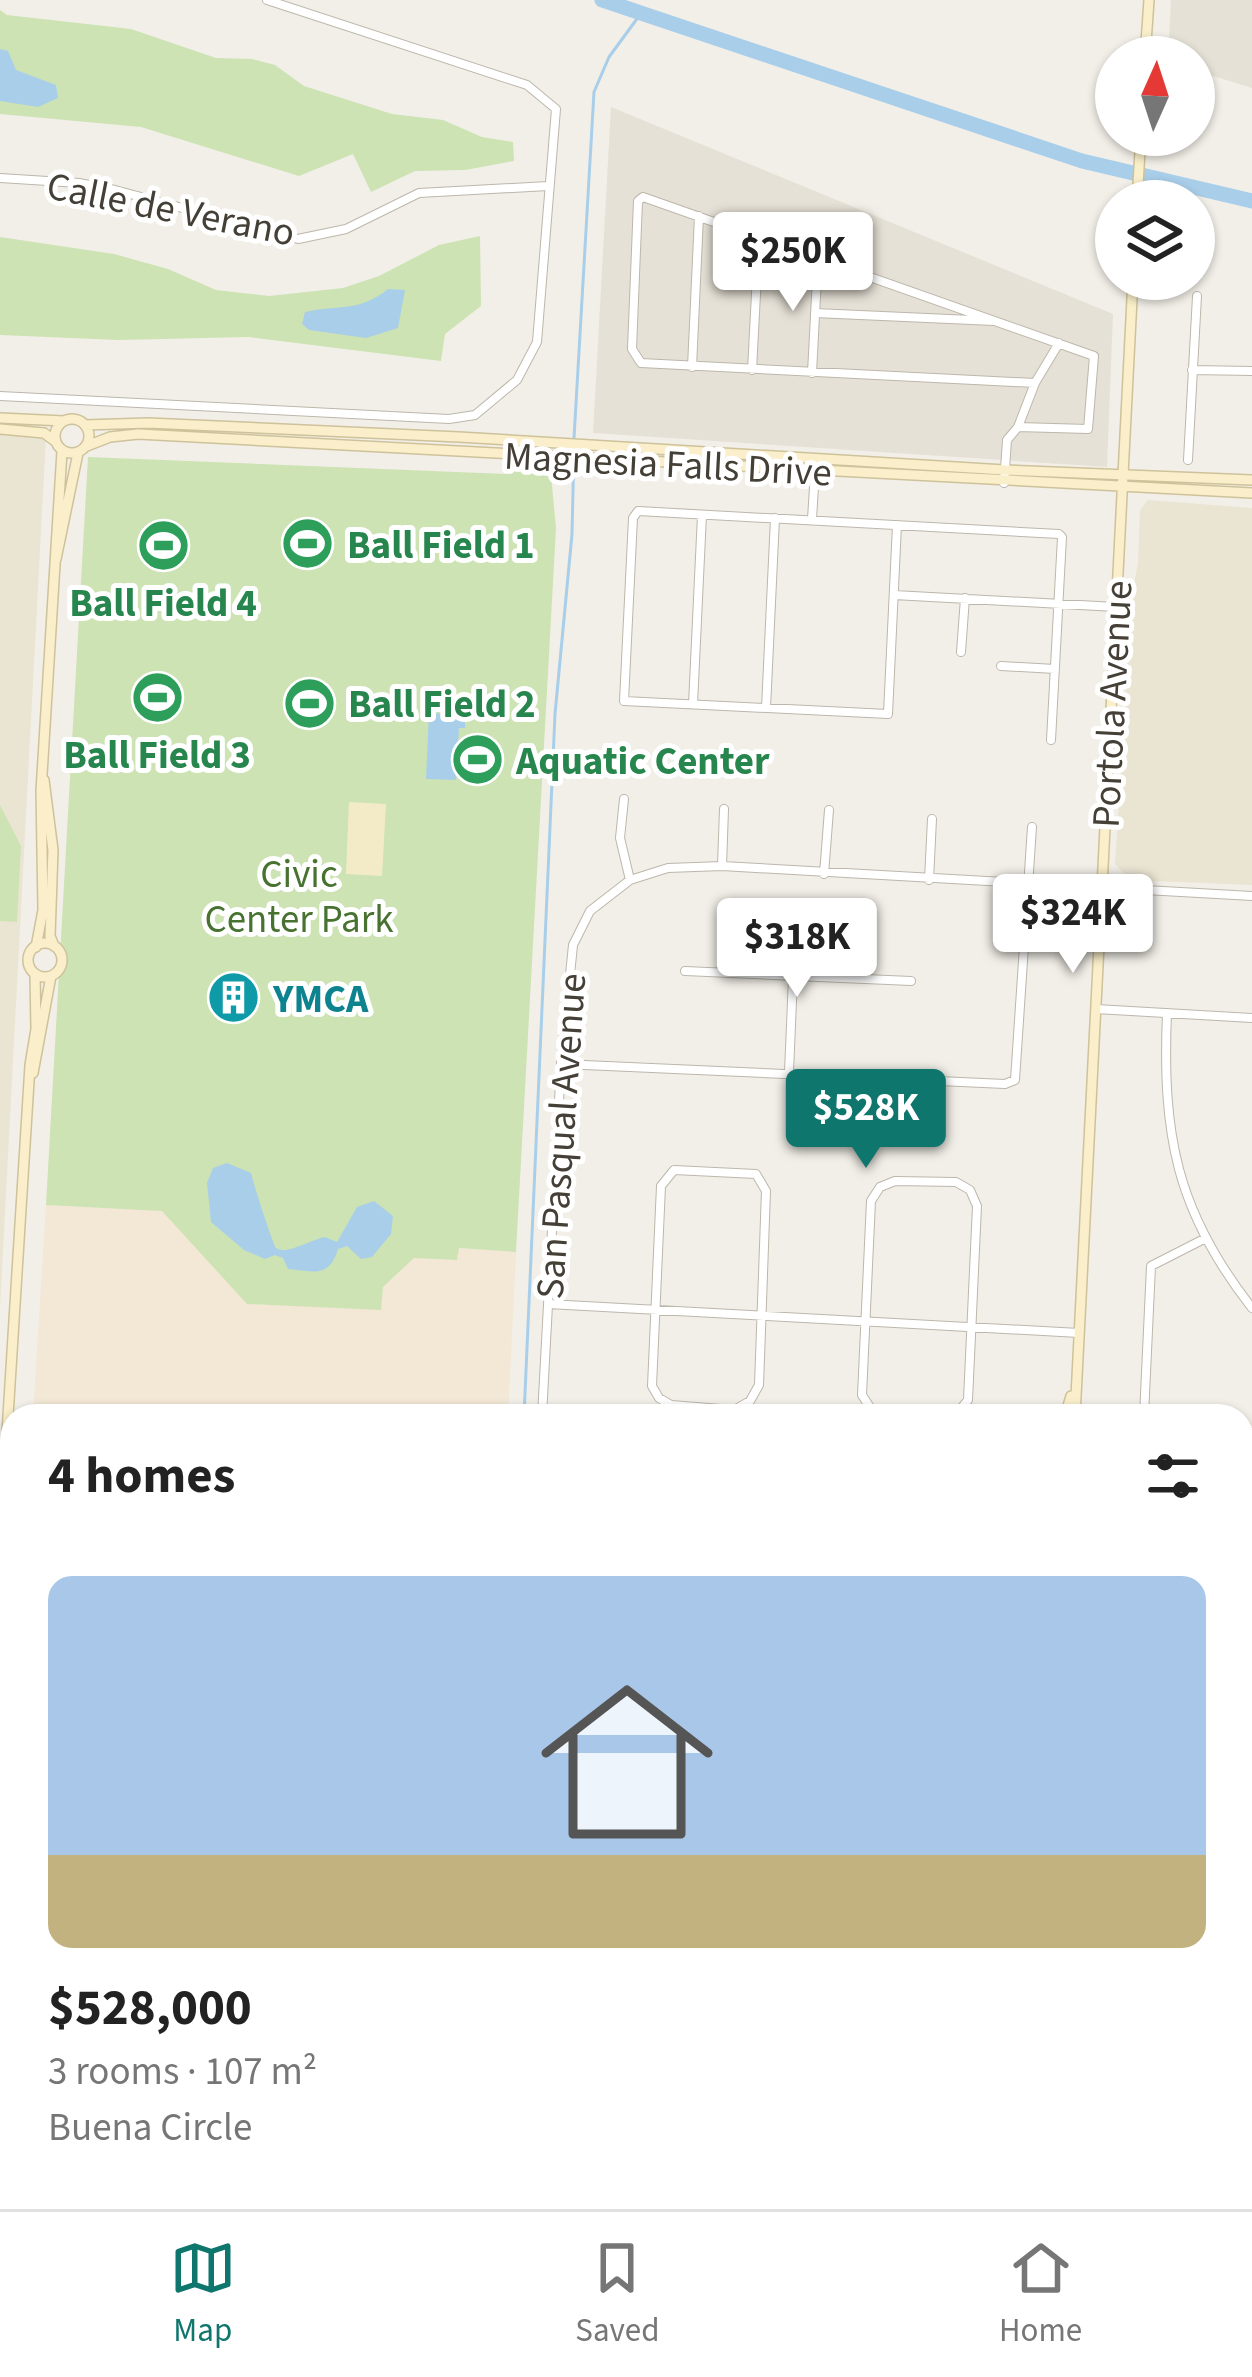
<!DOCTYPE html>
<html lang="en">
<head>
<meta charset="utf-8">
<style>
  body { margin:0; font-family:"Source Sans 3",sans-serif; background:#f6f6f6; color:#222; height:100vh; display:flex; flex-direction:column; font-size:45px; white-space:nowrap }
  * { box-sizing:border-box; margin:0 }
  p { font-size:39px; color:#767676 }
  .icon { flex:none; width:66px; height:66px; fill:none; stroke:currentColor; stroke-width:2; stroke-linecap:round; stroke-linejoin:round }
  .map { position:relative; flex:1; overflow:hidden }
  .side { position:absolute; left:0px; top:1404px; width:1254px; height:807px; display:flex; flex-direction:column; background:#fff; border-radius:36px 36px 0 0; box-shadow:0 3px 9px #0004 }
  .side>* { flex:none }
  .needle { width:78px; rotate:3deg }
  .tools { position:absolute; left:1095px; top:36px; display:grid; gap:24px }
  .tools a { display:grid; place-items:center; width:120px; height:120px; border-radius:50%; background:#fff; box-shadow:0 3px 9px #0004; font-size:60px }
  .price { position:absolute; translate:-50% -102px; padding:0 27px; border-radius:12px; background:#fff; color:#222; font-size:39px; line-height:78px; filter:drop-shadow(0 3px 6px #0008) }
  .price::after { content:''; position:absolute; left:50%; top:72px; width:36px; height:27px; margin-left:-18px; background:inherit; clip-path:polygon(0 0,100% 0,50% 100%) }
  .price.active { background:#0f766e; color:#fff }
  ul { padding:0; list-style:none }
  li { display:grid; align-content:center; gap:24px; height:636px; padding:0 48px }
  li+li { border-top:3px solid #e0e0e0 }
  li span { display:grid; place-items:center; height:372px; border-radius:24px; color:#555 }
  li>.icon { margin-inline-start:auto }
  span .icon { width:216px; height:216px; fill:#fffc; stroke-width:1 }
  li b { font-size:51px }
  h2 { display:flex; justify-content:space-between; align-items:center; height:144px; padding:0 48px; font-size:51px }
  .menu { display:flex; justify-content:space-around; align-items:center; height:168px; border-top:3px solid #e0e0e0; background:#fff; font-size:33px; color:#767676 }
  .menu a { display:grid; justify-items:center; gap:6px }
  .menu .active { color:#0f766e }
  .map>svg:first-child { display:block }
  .residential { fill:#e6e1d6 }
  .commercial { fill:#f3e7d5 }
  .education { fill:#eae4d3 }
  .green { fill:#cde3b4 }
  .sand { fill:#f3ebc7 }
  .water { fill:#a9ceea }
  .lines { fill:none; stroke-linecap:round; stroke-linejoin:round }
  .stream { stroke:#a9ceea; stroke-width:3 }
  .river { stroke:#a9ceea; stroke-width:15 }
  .street-casing { stroke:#bdb7ab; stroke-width:10 }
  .secondary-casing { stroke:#cec29b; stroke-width:12 }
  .street { stroke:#fff; stroke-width:8 }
  .secondary { stroke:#faefca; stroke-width:9 }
  .labels { text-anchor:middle; stroke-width:10; stroke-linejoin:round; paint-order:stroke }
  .street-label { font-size:39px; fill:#454037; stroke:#fff }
  .leisure-label { font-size:39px; font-weight:bold; fill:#27864d; stroke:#fff; text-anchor:start }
  .park-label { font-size:39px; fill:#47722f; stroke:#fff }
  .culture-label { font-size:39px; font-weight:bold; fill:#0d838f; stroke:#fff; text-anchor:start }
</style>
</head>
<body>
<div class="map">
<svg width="1252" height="2209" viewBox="0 0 1252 2209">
  <rect width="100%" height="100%" fill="#f2efe8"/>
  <path class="residential" d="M1171,0H1252V88L1194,70V57H1168Z
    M611,107L1113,314L1107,467L593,433Z
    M1242,1564L1252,1565V2209H1058L1056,2199H1242Z"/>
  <path class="commercial" d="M46,1205L162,1210L248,1304L381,1309L383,1287L414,1258L457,1260L458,1248L516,1252L508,1416H33Z"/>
  <path class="education" d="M0,433L46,436L0,1307Z
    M1148,500L1252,508V885L1130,880L1115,864L1132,592L1138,564L1140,510Z"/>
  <path class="green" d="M0,10L7,15L131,29L216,58L252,59L275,65L304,86L392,114L443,120L482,137L513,142L514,161L465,170L415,171L371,192L353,154L299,176L141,127L0,114Z
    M480,236L481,306L445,334L441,361L249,337L118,340L0,335V237L114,254L168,269L216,290L269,296L343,288L379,276L439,245Z
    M88,457L506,474L512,463L550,464L556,528L516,1252L459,1248L457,1260L414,1258L383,1287L381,1310L247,1304L162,1211L46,1205Z
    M0,805L21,846L17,922L0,921Z"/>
  <path class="sand" d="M349,802L386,804L382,876L346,874Z"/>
  <path class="water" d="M0,49L8,51L16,70L56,85L58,98L38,107L0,101Z
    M388,289L405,290L398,328L366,338L309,330L302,324L305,312C340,304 358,313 388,289Z
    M429,713L465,715V728H459L456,780L426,779Z
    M227,1163L251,1173C252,1179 273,1245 276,1248C279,1250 283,1250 286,1250C298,1248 312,1240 325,1237L337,1242L357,1207L374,1201L393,1216L391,1234L372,1257L361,1259L347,1246L338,1249C329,1279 313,1271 288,1269L283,1258L275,1255L265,1259L244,1250L211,1222L207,1183L213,1168Z"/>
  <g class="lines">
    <path class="stream" d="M574,438L594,92L609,57L642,12
      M524,1416L555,714L572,534L574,448"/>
    <path class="river" d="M602,0L1082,161L1252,201"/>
    <defs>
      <path id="street" d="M0,178L79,183L115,190L298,239L346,229L419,193L548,186
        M815,313L994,321
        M692,367L699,216
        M752,370L759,237
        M1192,370L1252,371
        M812,373L818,258
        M1035,383L1018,427L1088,429L1094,356L643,197L638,201L632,349L641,363L1035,383L1059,343
        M0,396L449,419L475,415L517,380L537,342L556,109L527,85L267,0
        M1188,460L1197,296
        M1004,483L1007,440L1018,427
        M812,519L815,471
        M897,525L888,714L624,701L633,518L638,511L1059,534L1062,537L1051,740
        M894,595L1116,607
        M961,652L965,598
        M1001,666L1055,669
        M693,704L702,515
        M766,708L775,518
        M624,799L620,838L630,880
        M722,866L724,809
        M824,874L829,810
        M929,880L932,819
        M685,971L911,981
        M1096,1009L1252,1018
        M1167,1013C1162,1134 1176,1211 1252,1308
        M562,1064L1005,1084L1015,1080L1032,827
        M789,1072L793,978
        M674,1170L756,1174L766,1191L759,1385L750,1401L734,1410L671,1405L659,1398L652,1386L661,1186Z
        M548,1304L1079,1333
        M542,1416L561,1064L573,945L590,911L630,880L668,868L722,866L1252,896
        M884,1416L871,1409L862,1395L871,1201L880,1187L895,1181L956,1182L970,1190L977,1206L968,1400L955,1416
        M1144,1416L1151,1266L1204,1239
        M1242,1432H1252
        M0,1619L12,1628
        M1242,1621L1252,1622
        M1242,1756L1252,1747
        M0,1880L12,1881
        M1242,1935H1252
        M1242,2118L1252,2119
        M81,2209L84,2199
        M191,2209L196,2199
        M403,2209L410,2199
        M576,2209H700
        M730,2209L736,2199
        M873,2209L880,2199"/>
      <path id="secondary" d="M1145,57L1149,0
        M1137,201L1141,135
        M0,418L64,421
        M55 436a17 17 0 1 1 34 0a17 17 0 1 1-34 0Z
        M85,425L148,423L459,437L1005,470L1252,480
        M0,429L44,433L55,441
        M87,446L110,437L138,434C509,454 880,474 1252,493
        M56,559L78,453
        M44,780L53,850L50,936L54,946
        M28 960a17 17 0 1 1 34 0a17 17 0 1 1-34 0Z
        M36,947L43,910L41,791L62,451
        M33,1073L51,976
        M1065,1416L1071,1396
        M1075,1416L1133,279
        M1242,1524L1252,1525
        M1242,1537H1252
        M0,1544L30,1065L36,1029L35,974
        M1242,1547L1252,1548
        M1034,2209L1035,2199"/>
    </defs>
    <use href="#street" class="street-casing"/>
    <use href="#secondary" class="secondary-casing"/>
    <use href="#street" class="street"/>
    <use href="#secondary" class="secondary"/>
  </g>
  <defs>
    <symbol id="stadium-disc" viewBox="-11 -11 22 22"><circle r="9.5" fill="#2e9e5b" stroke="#fff"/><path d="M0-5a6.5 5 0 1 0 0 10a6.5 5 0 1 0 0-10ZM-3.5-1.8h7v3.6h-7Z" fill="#fff"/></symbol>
    <symbol id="building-disc" viewBox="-11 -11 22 22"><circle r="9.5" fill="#0f9aa8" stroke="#fff"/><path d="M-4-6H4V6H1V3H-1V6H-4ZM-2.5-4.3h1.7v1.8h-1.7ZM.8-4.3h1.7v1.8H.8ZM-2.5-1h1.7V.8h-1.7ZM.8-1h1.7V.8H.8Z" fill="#fff"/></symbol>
  </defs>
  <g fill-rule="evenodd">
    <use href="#stadium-disc" x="278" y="514" width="59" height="59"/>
    <use href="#stadium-disc" x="134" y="516" width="59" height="59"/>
    <use href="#stadium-disc" x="128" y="668" width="59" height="59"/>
    <use href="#stadium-disc" x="280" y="674" width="59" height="59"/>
    <use href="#stadium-disc" x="448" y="730" width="59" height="59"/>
    <use href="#building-disc" x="204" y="968" width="59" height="59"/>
  </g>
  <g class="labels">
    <g class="street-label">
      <text transform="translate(171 208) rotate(11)" y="14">Calle de Verano</text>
      <text transform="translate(668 463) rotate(3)" y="14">Magnesia Falls Drive</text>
      <text transform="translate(1111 704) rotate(-87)" y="14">Portola Avenue</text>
      <text transform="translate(560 1136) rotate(-86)" y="14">San Pasqual Avenue</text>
    </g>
    <g class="leisure-label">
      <text x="347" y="558">Ball Field 1</text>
      <text x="163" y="616" text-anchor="middle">Ball Field 4</text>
      <text x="348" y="717">Ball Field 2</text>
      <text x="157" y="768" text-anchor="middle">Ball Field 3</text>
      <text x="516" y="774">Aquatic Center</text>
    </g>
    <g class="park-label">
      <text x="299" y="887">Civic<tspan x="299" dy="45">Center Park</tspan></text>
    </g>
    <g class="culture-label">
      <text x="273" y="1012">YMCA</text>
    </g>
  </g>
</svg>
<div class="tools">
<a><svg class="needle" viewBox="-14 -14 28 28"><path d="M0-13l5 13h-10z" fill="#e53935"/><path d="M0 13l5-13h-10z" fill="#767676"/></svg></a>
<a><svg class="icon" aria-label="layers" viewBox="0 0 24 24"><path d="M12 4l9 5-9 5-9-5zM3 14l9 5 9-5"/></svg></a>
</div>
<b class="price" style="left:793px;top:314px">$250K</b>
<b class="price" style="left:1073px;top:976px">$324K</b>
<b class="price" style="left:797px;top:1000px">$318K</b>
<b class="price active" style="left:866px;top:1171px">$528K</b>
<section class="side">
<h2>4 homes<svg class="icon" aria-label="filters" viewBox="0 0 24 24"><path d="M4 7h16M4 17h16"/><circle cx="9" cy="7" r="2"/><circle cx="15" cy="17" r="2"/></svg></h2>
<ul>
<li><span style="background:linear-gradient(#a9c7e8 75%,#c2b280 0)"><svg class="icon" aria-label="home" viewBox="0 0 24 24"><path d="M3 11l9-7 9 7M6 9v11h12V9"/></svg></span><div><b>$528,000</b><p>3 rooms · 107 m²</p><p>Buena Circle</p></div></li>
</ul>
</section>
</div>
<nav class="menu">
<a class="active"><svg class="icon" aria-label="map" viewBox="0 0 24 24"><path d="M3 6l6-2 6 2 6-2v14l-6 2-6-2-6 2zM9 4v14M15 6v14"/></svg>Map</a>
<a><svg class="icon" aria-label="saved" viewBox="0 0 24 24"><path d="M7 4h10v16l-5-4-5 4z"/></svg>Saved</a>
<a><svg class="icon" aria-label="home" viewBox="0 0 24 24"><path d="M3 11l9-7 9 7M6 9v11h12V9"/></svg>Home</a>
</nav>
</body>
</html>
